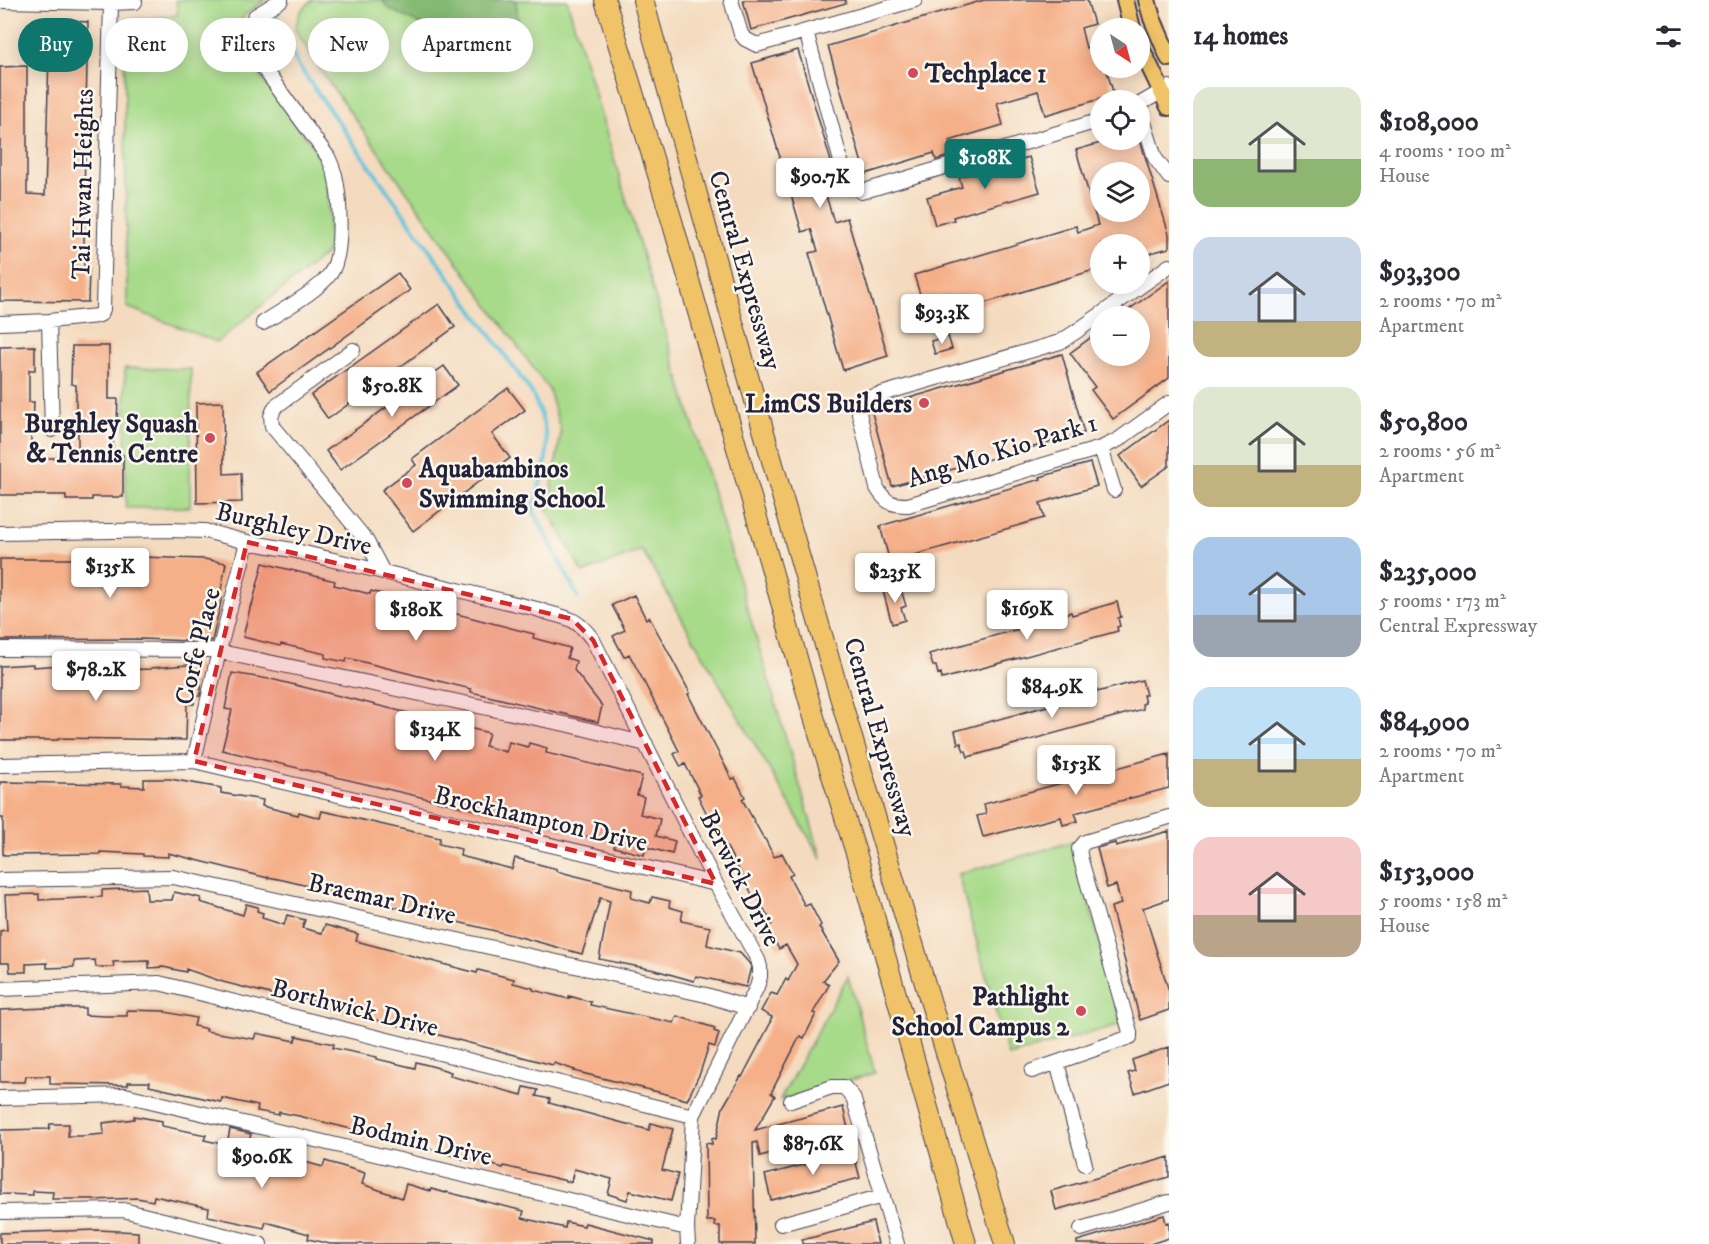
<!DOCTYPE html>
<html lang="en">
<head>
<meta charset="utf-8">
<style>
  body { margin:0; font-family:"IM FELL DW Pica",serif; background:#f7f7f7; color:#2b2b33; height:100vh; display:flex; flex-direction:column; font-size:22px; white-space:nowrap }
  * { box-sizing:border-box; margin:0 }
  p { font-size:20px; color:#7c7c81 }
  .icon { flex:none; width:33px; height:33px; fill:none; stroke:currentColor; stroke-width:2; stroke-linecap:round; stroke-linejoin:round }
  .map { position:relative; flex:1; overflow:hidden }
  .drawer { display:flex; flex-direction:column; background:#fff; width:540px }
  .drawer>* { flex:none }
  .hud { position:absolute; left:18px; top:18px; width:570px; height:54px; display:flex; gap:12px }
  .needle { width:39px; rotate:144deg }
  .tools { position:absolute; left:1090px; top:18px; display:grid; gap:12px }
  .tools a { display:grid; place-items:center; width:60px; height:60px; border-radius:50%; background:#fff; box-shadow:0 3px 15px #0003; font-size:30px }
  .price { position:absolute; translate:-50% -51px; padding:0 14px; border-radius:6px; background:#fff; color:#222; font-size:20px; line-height:39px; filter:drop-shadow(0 2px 3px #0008) }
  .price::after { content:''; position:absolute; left:50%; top:36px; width:18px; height:14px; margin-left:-9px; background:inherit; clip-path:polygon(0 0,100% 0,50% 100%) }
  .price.on { background:#0f766e; color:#fff }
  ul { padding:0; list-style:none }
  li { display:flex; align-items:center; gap:18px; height:150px; padding:0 24px }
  li span { display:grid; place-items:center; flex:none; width:168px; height:120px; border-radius:18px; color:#555 }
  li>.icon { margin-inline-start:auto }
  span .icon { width:72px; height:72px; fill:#fffc; stroke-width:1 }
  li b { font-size:26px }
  h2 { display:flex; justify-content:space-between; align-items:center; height:72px; padding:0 24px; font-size:26px }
  .pill { padding:0 21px; border-radius:27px; background:#fff; box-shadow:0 3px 15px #0003; font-size:21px; line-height:54px }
  .pill.on { background:#0f766e; color:#fff }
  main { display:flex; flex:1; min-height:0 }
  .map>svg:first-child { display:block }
  .green { fill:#a7da89; stroke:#647e62; stroke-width:1.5 }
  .forest { fill:#85ba75; stroke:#546e58; stroke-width:1.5 }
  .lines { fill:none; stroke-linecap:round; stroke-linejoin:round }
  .stream { stroke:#5dc3db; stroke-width:4 }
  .building { fill:#f5b089; fill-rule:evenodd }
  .minor-casing { stroke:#423e4f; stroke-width:16 }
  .major-casing { stroke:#423e4f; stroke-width:20 }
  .highway-casing { stroke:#423e4f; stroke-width:22 }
  .minor { stroke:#fff; stroke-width:14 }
  .major { stroke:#f1c369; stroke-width:16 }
  .highway { stroke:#f1c369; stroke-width:20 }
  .marked { fill:#d62828; fill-opacity:0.2; stroke:#d62828; stroke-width:4.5; stroke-dasharray:12 8; stroke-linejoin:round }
  .poi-dot { fill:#d1495b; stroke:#fbf7ec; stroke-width:2 }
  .labels { text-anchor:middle; stroke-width:5; stroke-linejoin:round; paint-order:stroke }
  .poi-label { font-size:26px; font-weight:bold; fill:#22223b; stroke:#fbf7ec; text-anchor:end }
  .street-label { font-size:26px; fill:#22223b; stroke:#fbf7ec }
</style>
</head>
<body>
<main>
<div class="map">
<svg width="1169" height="1244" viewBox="0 0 1169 1244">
  <rect width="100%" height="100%" fill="#fbf7ec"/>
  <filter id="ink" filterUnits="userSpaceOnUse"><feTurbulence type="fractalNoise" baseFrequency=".0167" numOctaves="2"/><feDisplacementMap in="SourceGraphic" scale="12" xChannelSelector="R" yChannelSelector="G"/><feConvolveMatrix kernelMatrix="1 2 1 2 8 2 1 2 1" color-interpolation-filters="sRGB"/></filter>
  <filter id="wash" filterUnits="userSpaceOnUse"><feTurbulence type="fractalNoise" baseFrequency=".008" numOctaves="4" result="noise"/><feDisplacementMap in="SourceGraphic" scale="24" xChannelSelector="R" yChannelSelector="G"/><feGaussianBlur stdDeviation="1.35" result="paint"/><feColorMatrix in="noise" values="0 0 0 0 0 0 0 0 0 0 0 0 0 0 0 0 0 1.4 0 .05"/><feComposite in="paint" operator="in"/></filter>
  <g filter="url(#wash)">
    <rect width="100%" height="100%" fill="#f4dbbf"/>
    <path class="green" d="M176,0H266C243,15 236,17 239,48L314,148L324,164L328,180L329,251L217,342L127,307L124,20L178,15Z
      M312,0H567L822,860L642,550L583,573L548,510L561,432L549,390L320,70L295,29L300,12Z
      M125,368L191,369L190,507L126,508Z
      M1072,842L1122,1024L1008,1056L958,874Z
      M848,976L875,1073L780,1100Z"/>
    <path class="forest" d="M382,0H516L519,31L502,55L485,63L449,39L389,9Z"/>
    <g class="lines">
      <path class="stream" d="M273,9L297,63L324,102L532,393C540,411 547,429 547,449C546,469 538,490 533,510L578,597"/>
    </g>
    <g id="blocks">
      <path class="building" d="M743,0H846V3L751,30Z
        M984,0H1087L1094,24L1081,28L1086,48L1099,44L1101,50V68H1106L1114,95L1045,115L1038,91L997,103L1003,125L949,141L953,155L936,160L934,153L865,174L828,46Z
        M34,19L88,22L84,194V269H89L88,302L0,301V67L27,66V194L45,195L49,54H33Z
        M798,50L838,185L824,189L834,222L847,218L888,356L843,370L809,253L818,251L811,229L802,232L752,63Z
        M1111,140H1140L1169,234V248L1140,256V244H1101V268L928,320L914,275L1076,226L1078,232L1098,225L1076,150ZM1101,172H1140V212H1101Z
        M1029,157L1040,192L953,217L954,220L935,225L927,197L962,187L959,177Z
        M398,273L410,290L270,391L257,372Z
        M1169,281V378L1113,419L1091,390L1095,387L1070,353L1101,330V356H1140V316H1120Z
        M439,304L455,327L328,419L311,395Z
        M948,336L952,349L935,354L931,341Z
        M35,346V370H29V402H34L33,425H31V458H78V421H76V385L71,384L72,346H109V399H118L117,421H113V455H123V497H92V500H66V495H0V347Z
        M1062,354L1084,433L892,486L871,409Z
        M444,366L458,385L340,470L326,451Z
        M508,388L525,410L492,434L510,458L413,531L382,490L416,465L412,459Z
        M223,402L224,474L241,473L242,502L197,503L196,403Z
        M1169,420V466L1141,486L1120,456Z
        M1090,463L1097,486L1040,503L1044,518L890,562L880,526L1041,479L1040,477Z
        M140,557L204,559L226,563L220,596L222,597L212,641L190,637V641L141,639L0,640V559H81Z
        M263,563L335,581L334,585L370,594L371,591L419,604L420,601L450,609L449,612L534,634L533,638L570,648L567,658L576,661L574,670L602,706L598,722L471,692V689L347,658L346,662L325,658L326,654L281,644L280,646L243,637L251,604L252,605Z
        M900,586L906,606L901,608L905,620L892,624L883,591Z
        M634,595L646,619L649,617L664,644L690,693L688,694L719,754L732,779L735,778L745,797L742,799L764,839H765L774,857L782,853L793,874L789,876L805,906L810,904L821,925L819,927L839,961L823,981L829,985L813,1013L816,1014L804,1038L800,1036L771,1093L775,1096L755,1130L843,1107L849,1133L760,1156L757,1142L753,1143L755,1244H720V1226H715V1221H707L706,1143L712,1144V1138L716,1139L723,1107L741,1076L742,1077L771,1022L770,1021L772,1017L761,1011L771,993L777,995L786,979L788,981L797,964L786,945L779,949L767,928L772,924L756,894L753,896L724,842H723L708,816L698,796L701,795L685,764L681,767L674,754L679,751L643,680L629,654L624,657L613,636L625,630L612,605Z
        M1117,602L1121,617L1118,618L1120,626L1117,627L1118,631L942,679L941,673L938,674L936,666H933L929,654L1062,617L1061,615L1071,612L1072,615Z
        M33,664V667L76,664L77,666L120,664V670L151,669V668L200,664L201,688L200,696H194V704H187L186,740L58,738V740H0V666Z
        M232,673L275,680L489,733L485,746L506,752L509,742L528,747L529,743L547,748L546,753L642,776L637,795L644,797L640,814L660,819L656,836L675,841L672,854L646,847L644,855L614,847L615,843L222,750L232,710L225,709Z
        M1142,680L1146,695H1143L1145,703L1142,704L1143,709L968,757L966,751H964L961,743L958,744L955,731L1088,695L1087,692L1097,690V692Z
        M1169,754V788L1075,813L1078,821L1063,825L1061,817L983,837L977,816L986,814L984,804Z
        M144,779H170L221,788V793L263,800L262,806L298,815L299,812L320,818L322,811L341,815L440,838L439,844L461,849L460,856L512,869L515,858L557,869L556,871L632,890L631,898L650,903L652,897L670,901L669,907L683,911L681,921L710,927L707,945L740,953L749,963L751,967L746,987L696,976L694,981L655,970L599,959L610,901L600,898L582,954L520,937L283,880L268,877V878L168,853V857L143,856V854L100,852V854L3,855V818H0V782L121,784V786L144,787Z
        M1169,831V899L1143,908L1169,991V1010L1140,1020L1111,907L1121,904L1116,885L1107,888L1097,848L1115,843L1116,846Z
        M146,888L147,900H172L174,892L201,898L200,902L243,915L246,904L258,907L257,911L263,913L262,918L284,925L287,915L305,920L302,928L322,933L325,925L358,934L356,941L477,973L478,970L514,979L513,983L533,988V990L569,999V996L591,1002L590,1005L674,1023L677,1016L715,1028L714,1031L719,1033L715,1047L709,1045L700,1073L687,1100L670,1095L574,1071L575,1070L554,1063L553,1065L439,1035L325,1008V1005L283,992L282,997L223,982L186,969V972L163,967L149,968V961L113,962L114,967H96L95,960L74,961V967L47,968V963L26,964V972H10L9,963H0V931L7,930L5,895L39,894V900L102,897V890Z
        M47,1008H85V1015L105,1016H127V1010L165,1011V1012L196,1018L194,1026L207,1029L206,1031L254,1039L256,1033L295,1041L296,1036L334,1044L333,1048L377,1057V1059L415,1068L416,1062L435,1067L451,1072L450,1076L522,1095L524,1087L538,1090L536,1096L550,1099L549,1103L649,1130L651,1123L673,1129L662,1170L678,1174L671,1201L630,1191L627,1200L608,1194L612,1179L574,1169L571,1182L504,1166L503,1168L469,1158V1161L435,1150L299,1116L279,1112L278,1115L257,1111L258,1106L222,1098L221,1102L149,1086L150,1082H128V1085L50,1084V1076H26L25,1082H0V1010Z
        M1169,1047V1081L1135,1093L1128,1073L1135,1071L1132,1060Z
        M134,1116L162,1121V1126L206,1135L204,1140L227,1145L230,1129L251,1134L248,1146L323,1167L325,1161L365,1173L362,1184L402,1198L406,1184L430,1191L431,1189L446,1193V1192L524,1211L522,1218L565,1228L566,1222L584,1226L585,1223L654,1241V1244H330L308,1239L309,1234L266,1222L264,1228L208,1216L209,1208L154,1196L153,1201L137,1198L94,1200V1199H52L53,1192L33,1191V1195L0,1194V1130L49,1129L50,1124H69L68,1136H82L104,1134L103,1123L134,1119Z
        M853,1152L860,1178L771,1200L765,1175Z
        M1169,1157V1177L1056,1210L1051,1191Z
        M1164,1215L1166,1223L1169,1222V1238L1150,1244H1077V1241Z
        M873,1222L878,1244H802V1240Z
        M98,1230L138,1232V1244H0V1233Z"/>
    </g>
  </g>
  <g filter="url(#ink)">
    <use href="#blocks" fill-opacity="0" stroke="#423e4f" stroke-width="1.5"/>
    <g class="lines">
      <defs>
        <path id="minor" d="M731,0L741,34L745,39L757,45L915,0
          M0,1L111,3L135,2
          M806,31L844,173L861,192L1101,120
          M1140,104L1169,87
          M1140,109L1155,158L1169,177
          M1169,266L1077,331L1060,342L871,397L863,403L859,413L877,488C886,503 891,505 908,505L1101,448L1118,440L1169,403
          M49,321L52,430
          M0,323L49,321L97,316L101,314L103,309L111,3
          M263,323C281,311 318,291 330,274C344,256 340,196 335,175C333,169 331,163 328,157L259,62L249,43L250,26L255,16L281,0
          M353,350L275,407L271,416L272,426L366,540L383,572
          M1101,448L1114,490
          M0,533L169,530L205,531L247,542L292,550L537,609C565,620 573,613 593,640L716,884L758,960L760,967V977L757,987L693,1116L687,1228L688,1244
          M0,649L211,650L574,726L646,744
          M194,761L219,651L247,542
          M0,765L194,761L716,884
          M0,880L173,877L706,995L748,1008
          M0,989L159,983L693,1116
          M1057,1063L1085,1164
          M1032,1071L1130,1037V1032L1081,860L1079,849L1085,842L1169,817
          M0,1098L125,1095L687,1228
          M791,1101L832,1087H844L853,1097L897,1244
          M0,1212L123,1210L260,1244
          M781,1224L883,1196
          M1081,1229L1169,1202"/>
        <path id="major" d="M1125,0L1132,28
          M1147,0L1152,18L1169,58
          M1140,46L1169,107"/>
        <path id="highway" d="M605,0L672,221L813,714L860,866L966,1244
          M643,0C758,416 876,832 1005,1244"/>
      </defs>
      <use href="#minor" class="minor-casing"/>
      <use href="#major" class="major-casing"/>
      <use href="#highway" class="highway-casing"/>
      <use href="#minor" class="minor"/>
      <use href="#major" class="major"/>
      <use href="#highway" class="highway"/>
    </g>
  </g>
  <path class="marked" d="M247,542L572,619L593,640L716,884L194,761Z"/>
  <g class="poi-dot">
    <circle cx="913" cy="73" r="6"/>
    <circle cx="924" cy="403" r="6"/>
    <circle cx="210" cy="438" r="6"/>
    <circle cx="407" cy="483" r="6"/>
    <circle cx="1081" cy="1011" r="6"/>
  </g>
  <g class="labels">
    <g class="poi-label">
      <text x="925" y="82" text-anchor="start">Techplace 1</text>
      <text x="912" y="412">LimCS Builders</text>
      <text x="198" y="432">Burghley Squash<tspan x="198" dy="30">&amp; Tennis Centre</tspan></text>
      <text x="419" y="477" text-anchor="start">Aquabambinos<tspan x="419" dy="30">Swimming School</tspan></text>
      <text x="1069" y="1005">Pathlight<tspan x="1069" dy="30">School Campus 2</tspan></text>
    </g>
    <g class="street-label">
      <text transform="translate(82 184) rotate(-89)" y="9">Tai Hwan Heights</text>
      <text transform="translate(746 270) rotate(74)" y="9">Central Expressway</text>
      <text transform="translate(1002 450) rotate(-17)" y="9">Ang Mo Kio Park 1</text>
      <text transform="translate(294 528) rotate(13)" y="9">Burghley Drive</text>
      <text transform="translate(197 646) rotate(-76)" y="9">Corfe Place</text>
      <text transform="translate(881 737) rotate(74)" y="9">Central Expressway</text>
      <text transform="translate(541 818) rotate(13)" y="9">Brockhampton Drive</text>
      <text transform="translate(741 878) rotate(63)" y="9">Berwick Drive</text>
      <text transform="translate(382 898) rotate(13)" y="9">Braemar Drive</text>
      <text transform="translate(355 1007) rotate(14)" y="9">Borthwick Drive</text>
      <text transform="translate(421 1140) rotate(13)" y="9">Bodmin Drive</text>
    </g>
  </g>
</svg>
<div class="tools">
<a><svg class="needle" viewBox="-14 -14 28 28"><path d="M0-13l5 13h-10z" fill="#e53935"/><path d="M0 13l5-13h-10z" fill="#7c7c81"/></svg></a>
<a><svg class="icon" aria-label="locate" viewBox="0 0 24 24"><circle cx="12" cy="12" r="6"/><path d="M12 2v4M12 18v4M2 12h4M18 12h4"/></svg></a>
<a><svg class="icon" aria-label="layers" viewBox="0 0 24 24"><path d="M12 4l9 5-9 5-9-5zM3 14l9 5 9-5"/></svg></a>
<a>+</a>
<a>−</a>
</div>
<b class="price on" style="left:985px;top:190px">$108K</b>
<b class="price" style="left:820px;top:209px">$90.7K</b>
<b class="price" style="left:942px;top:345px">$93.3K</b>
<b class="price" style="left:392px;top:418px">$50.8K</b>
<b class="price" style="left:110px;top:599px">$135K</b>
<b class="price" style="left:895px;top:604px">$235K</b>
<b class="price" style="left:1027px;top:641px">$169K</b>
<b class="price" style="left:416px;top:642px">$180K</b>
<b class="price" style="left:96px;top:702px">$78.2K</b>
<b class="price" style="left:1052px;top:719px">$84.9K</b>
<b class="price" style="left:435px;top:762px">$134K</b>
<b class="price" style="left:1076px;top:796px">$153K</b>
<b class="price" style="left:813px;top:1176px">$87.6K</b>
<b class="price" style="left:262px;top:1189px">$90.6K</b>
<div class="hud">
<a class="pill on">Buy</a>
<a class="pill">Rent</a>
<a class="pill">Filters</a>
<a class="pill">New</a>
<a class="pill">Apartment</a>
</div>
</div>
<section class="drawer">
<h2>14 homes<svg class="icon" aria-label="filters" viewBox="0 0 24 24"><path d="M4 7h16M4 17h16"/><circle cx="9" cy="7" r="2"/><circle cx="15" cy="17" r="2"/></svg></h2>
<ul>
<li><span style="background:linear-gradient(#dfe7d0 60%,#8fb573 0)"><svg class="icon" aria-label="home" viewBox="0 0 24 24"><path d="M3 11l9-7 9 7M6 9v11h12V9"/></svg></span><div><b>$108,000</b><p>4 rooms · 100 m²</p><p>House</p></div></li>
<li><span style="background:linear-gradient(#c9d6e8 70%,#c2b280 0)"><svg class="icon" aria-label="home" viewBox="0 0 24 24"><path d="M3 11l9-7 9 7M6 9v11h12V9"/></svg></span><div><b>$93,300</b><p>2 rooms · 70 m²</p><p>Apartment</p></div></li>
<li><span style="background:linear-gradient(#dfe7d0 65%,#c2b280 0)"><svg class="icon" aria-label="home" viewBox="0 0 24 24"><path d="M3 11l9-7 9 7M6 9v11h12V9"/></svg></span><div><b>$50,800</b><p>2 rooms · 56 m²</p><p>Apartment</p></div></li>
<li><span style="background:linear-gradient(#a9c7e8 65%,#9aa5b1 0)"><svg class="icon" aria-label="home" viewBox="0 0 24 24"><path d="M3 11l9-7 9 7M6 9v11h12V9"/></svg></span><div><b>$235,000</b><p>5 rooms · 173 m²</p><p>Central Expressway</p></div></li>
<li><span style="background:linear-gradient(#bfe0f5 60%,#c2b280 0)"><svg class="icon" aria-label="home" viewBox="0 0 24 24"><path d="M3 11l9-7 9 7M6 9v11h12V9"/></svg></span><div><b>$84,900</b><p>2 rooms · 70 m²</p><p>Apartment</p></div></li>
<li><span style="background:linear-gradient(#f6c9c9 65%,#b9a48a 0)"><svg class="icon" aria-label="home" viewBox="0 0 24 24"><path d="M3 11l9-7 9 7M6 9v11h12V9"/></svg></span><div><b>$153,000</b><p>5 rooms · 158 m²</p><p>House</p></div></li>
</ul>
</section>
</main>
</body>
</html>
